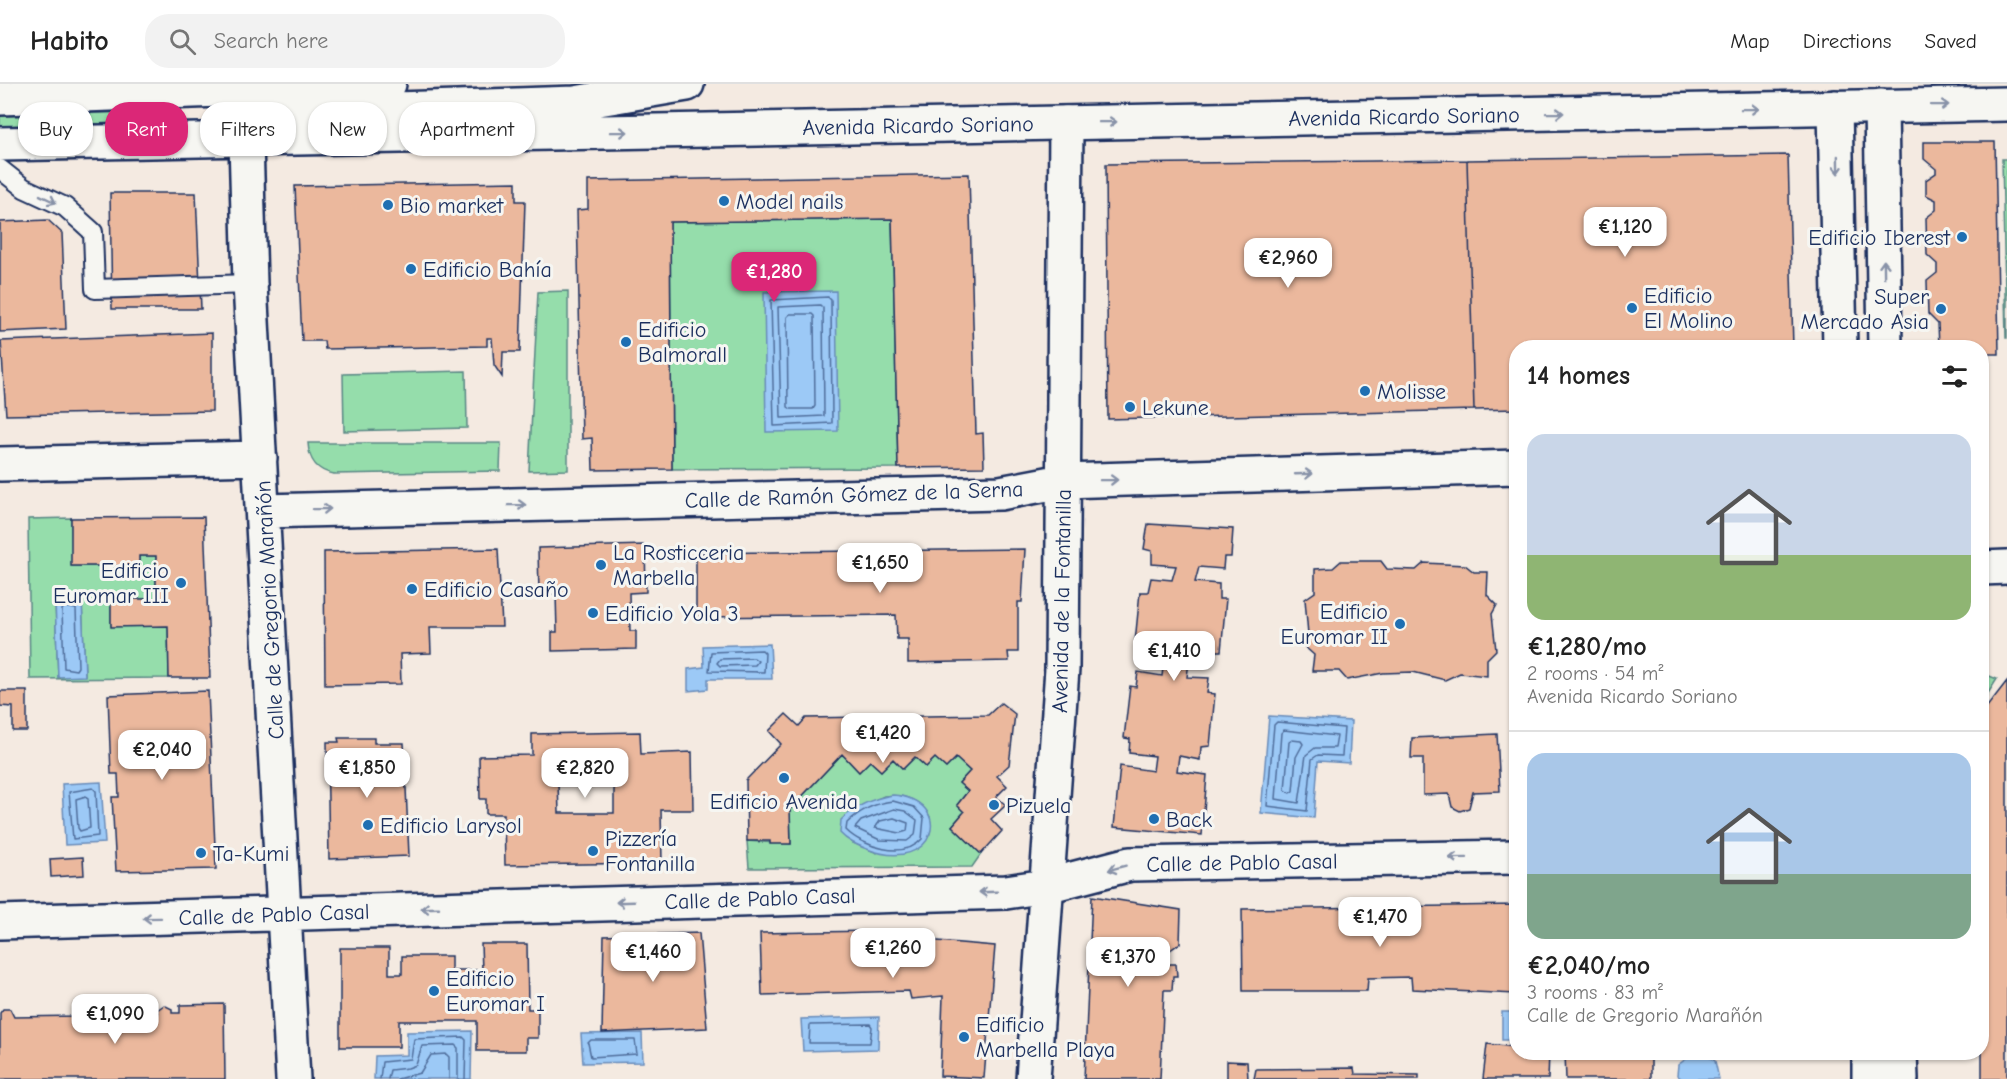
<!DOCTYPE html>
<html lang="en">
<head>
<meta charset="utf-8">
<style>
  body { margin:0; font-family:"Comic Neue",sans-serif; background:#f2f2f2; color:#222; height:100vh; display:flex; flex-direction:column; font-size:22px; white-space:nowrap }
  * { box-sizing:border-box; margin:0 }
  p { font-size:20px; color:#767676 }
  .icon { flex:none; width:33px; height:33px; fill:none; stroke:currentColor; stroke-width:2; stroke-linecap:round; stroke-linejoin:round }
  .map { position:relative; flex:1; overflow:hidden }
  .side { position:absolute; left:1509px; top:256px; width:480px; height:720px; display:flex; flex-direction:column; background:#fff; border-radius:24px; box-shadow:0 2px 4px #0004 }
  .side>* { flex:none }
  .guide { position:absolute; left:18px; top:18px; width:570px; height:54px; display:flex; gap:12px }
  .price { position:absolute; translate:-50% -51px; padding:0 14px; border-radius:12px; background:#fff; color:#222; font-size:20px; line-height:39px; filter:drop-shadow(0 2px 3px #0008) }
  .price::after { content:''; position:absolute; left:50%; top:36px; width:18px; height:14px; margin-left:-9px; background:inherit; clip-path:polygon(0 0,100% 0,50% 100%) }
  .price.on { background:#db2777; color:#fff }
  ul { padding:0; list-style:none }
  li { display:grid; align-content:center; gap:12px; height:318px; padding:0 18px }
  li+li { border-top:2px solid #e0e0e0 }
  li span { display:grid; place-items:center; height:186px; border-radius:18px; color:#555 }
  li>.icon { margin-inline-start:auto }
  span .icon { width:108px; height:108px; fill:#fffc; stroke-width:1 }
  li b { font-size:26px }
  h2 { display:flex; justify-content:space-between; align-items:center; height:72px; padding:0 18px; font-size:26px }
  .tag { padding:0 21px; border-radius:24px; background:#fff; box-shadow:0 2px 4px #0004; font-size:21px; line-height:54px }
  .tag.on { background:#db2777; color:#fff }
  header { display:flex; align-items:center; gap:36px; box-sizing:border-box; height:84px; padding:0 30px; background:#fff; border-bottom:2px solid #e0e0e0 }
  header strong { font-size:28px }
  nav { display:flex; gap:33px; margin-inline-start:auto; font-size:21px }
  .search { width:420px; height:54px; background:#f2f2f2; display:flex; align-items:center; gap:15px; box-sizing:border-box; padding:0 21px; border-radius:24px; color:#767676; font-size:22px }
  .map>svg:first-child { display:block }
  .green { fill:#95ddab; stroke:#588684; stroke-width:1.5; fill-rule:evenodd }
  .water { fill:#9cc9f6; stroke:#688bb9; stroke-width:1.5 }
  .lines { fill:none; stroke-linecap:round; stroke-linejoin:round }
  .shore { stroke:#4f6d9b; stroke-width:1.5 }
  .building { fill:#ebb89d; stroke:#1b2f5e; stroke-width:1.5; fill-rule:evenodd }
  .service-casing { stroke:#1b2f5e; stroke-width:22 }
  .minor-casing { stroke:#1b2f5e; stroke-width:38 }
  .primary-casing { stroke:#1b2f5e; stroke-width:38 }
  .service { stroke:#f6f6f2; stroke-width:18 }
  .minor { stroke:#f6f6f2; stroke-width:33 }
  .primary { stroke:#f6f6f2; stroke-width:33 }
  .oneway { stroke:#8892a8 }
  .poi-dot { fill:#1f6fb2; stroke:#f6f6f2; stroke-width:2 }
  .labels { text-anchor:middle; stroke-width:6; stroke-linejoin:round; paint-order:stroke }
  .street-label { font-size:22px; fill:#1b2f5e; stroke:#f6f6f2 }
  .poi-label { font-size:22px; fill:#1b2f5e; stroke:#f6f6f2; text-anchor:start }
</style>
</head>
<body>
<header>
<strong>Habito</strong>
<div class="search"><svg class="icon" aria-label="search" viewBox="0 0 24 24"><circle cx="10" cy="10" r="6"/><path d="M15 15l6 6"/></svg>Search here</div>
<nav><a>Map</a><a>Directions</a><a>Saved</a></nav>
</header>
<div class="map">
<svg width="2007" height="995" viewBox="0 0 2007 995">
  <rect width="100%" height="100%" fill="#f4eae1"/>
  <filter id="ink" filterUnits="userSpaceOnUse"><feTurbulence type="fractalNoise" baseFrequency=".0167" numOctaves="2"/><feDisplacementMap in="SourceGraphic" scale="12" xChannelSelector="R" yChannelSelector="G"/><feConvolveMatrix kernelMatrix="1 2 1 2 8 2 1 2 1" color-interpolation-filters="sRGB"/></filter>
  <g filter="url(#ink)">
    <path class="green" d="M169,27L174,33L170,38L0,42V32Z
      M2002,75H2007V254H2006Z
      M892,135L898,384L672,385L670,138Z
      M568,207V386L529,387L538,208Z
      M466,287L467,344L344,347L343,290Z
      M308,359H501L500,387L334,390C316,387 309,376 308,359Z
      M71,434L72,482H139V472H156V515H111V542H168L169,594L30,595L28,435ZM82,516L85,591L58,593L55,518Z
      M1982,589L1997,595L1982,619Z
      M842,670L859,688L870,677L881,687L893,675L903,685L915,673L926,683L935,674L946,684L956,674L970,687L959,699L968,707L957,721L964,728L952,742L981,770L972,783L749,784L747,757L791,760L790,725ZM884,712C902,710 921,715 930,733L877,769L851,758L853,726Z"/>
    <path class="water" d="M836,207L838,347L766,348L764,208Z
      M82,516L85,592L58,593L55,517Z
      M770,560L772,595H708V605L688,607V585L704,583L703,562Z
      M1269,632L1351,637L1349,679L1318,677L1314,734L1261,729Z
      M101,698L105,759L65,761L62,700Z
      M893,711C956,716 937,792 867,765C857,761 847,757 840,749L841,736C855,722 874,714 893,711Z
      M1502,928H1516V956H1502Z
      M879,933L878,965L803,967L801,935Z
      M472,947L471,995H374L375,972L407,971V948Z
      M642,949L643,978L583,979L581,950Z
      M1694,969L1706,971L1715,977L1719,995H1682L1677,991L1678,981Z"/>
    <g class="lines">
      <path class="shore" d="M828,213L831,216L832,339L774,342L771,216Z
        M820,221L823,224L824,332L781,334L778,223Z
        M790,230H812L814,232L815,322L813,325H791L788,323L787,233Z
        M64,523L76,525L78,583L76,586L64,584L62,526Z
        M762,566L765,569L764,588L709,587L711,568Z
        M754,574L758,577L755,581L720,582L717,579L720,575Z
        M1277,638L1344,644L1342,672L1318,671L1312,675L1307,727L1267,722L1274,641Z
        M1284,646L1337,652L1335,664H1315L1306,671L1299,719L1276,715L1281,649Z
        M1292,656L1301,657L1303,660L1296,673L1293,707L1290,709L1285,706L1289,658Z
        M93,704L96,707L98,752L73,755L69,708Z
        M86,712L88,715L90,744L80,747L78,744L76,715Z
        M893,717L914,723L924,734L922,755C904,776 863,763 846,746L847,739C859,727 876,719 893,717Z
        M894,725L905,727L917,736L915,751L907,757L880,756L855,744L861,737Z
        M894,734L908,739L907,747L900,749L875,744L880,737Z
        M870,940L872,943L870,959H809L810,941Z
        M591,956H635L637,970L591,973L588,959Z
        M380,995L382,978L411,975L414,955L463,953L466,956L465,995
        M388,995L390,986L408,984L416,981L422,962L455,961L458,964V995
        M397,995L420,989L431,971L446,970L449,973V995"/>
    </g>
    <path class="building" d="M1924,58H1995L1999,270H1982V264H1935L1939,262L1938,240L1928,230L1927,197L1937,189V180L1927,171L1926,134L1936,126V116L1926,111V96L1936,89V85L1924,75Z
      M1788,71L1793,264H1516V325L1474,326L1467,76Z
      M1467,76L1474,326L1108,335L1106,80Z
      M969,90L976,350L983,349L984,383L898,384L892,135L670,138L672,385L593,386L592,354L582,355L577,126L588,125V97Z
      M516,98V117H525L520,268H503L502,293L494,281L492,254H487V262L325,265L324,257H302L295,102Z
      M110,109H196L201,225H112Z
      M48,136L62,149L66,245L0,248V138Z
      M212,249V327L6,331L1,257Z
      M204,433L210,594H169L168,542L111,543V515H156V472H139V482H71V434Z
      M1148,440L1233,445L1231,473H1224L1223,485L1199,483L1195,498L1219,500V515H1226L1221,567H1212L1210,579L1189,578L1187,593L1209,594L1207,609L1215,610L1210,662L1201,663L1200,676L1179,672L1177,687L1207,691L1202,751L1114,743L1120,682L1153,687L1155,672L1129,669L1130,655L1124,654L1130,602L1136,603L1138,588L1162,592L1164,576L1140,572L1141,559L1135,558L1140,508H1148L1151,494L1172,496L1176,482L1152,480V467L1144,465Z
      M645,461L646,508L629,509L630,547H636V565L552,567V548H557L556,510H539L538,464Z
      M498,465L502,543H430L431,569L400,570L401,600L325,601L324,468Z
      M1025,465L1022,518H1018V568H1008L1009,577L908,579V555H897L896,531L696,533V469Z
      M1341,477H1381L1387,485L1416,486L1424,479L1465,481L1474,488H1488L1487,511L1497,521L1492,530L1496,566L1487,575V592L1460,589L1445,596L1413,588L1383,589L1347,596L1339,587H1312L1314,571L1305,563L1308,550L1305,515L1315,508V485L1333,484Z
      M2007,597V995H1982V635L1986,624Z
      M0,607H27V647H13V623L0,622Z
      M208,607L216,785L116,787L112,713H119L118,690H111L108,611Z
      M1001,619L1015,630L1009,681L997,692L1007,702L996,713L1006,721L991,735L1002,747L981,770L952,742L964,728L957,721L968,707L959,699L970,687L956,674L946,684L935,674L926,683L915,673L903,685L893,675L881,687L870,677L859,688L842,670L790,725L791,760H770V757H747L746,696L781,660L769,647L786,630L799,642L806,634L988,631Z
      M640,648L641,670L692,668L693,726H661L662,779L505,781L504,730H486V715H480L479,672L532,671V650ZM565,687H607V698H614V729H559L558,699H565Z
      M1497,650L1500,707L1473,708L1469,724L1460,727L1452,723L1449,710L1423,711V674H1411L1412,654Z
      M338,654H374V659H404L409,772L329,775L327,658H339Z
      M83,773L84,791L51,793L50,775Z
      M1092,812L1181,826L1180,859L1166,869V880H1176L1177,892H1173L1172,906H1164L1160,995H1084Z
      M1516,821V910L1412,905L1411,893L1368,894L1367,907H1243L1242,825Z
      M927,846L926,856L995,862L984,994L940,992L943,912L911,915L909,907L762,911L760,849Z
      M699,849L707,944L602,949L604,852Z
      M481,860H527L528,925H538V954H526V967H477V937H399V963H340V864H389V890H402V872H451V886H482Z
      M224,920L225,995H0V929L3,925H10L14,933L77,932L80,925L87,923L92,927L93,932L158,930L157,926L164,921L172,925V929H180V921Z
      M1487,960L1516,963V969H1549L1548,995H1483Z
      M1565,969H1651V995H1566Z
      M1227,977L1247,978L1248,995H1227Z
      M1354,984L1355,990L1419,991V995H1254L1256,985Z"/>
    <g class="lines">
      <defs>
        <path id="service" d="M0,85L24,104L65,123L93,148L95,205L250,200"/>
        <path id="minor" d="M1881,22L1885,264
          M1835,23L1840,264
          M246,57L250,200L293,995
          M0,380L260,374
          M263,427L1000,409L1063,397L1516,383
          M1982,484L2007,483
          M0,838L1006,808L1046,802L1130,780L1516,773
          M1869,969V995
          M1900,969L1901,995
          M1033,995L1062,585L1066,39"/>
        <path id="primary" d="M0,14L389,0
          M246,57L260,37L276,29L575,19L687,0
          M0,60L2007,20"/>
      </defs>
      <use href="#service" class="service-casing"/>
      <use href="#minor" class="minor-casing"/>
      <use href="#primary" class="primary-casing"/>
      <use href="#service" class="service"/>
      <use href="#minor" class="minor"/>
      <use href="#primary" class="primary"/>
    </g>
    <defs><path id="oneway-shaft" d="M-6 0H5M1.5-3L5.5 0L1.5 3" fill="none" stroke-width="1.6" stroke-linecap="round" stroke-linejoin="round" transform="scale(1.5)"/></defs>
    <g class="oneway">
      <use href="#oneway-shaft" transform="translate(1940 21) rotate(-1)"/>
      <use href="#oneway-shaft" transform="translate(1750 25) rotate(-1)"/>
      <use href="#oneway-shaft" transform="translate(1555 29) rotate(-1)"/>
      <use href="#oneway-shaft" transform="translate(1108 38) rotate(-1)"/>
      <use href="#oneway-shaft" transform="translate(619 48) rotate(-1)"/>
      <use href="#oneway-shaft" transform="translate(1838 81) rotate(89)"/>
      <use href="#oneway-shaft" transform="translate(48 115) rotate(26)"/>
      <use href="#oneway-shaft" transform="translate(1884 185) rotate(-91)"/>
      <use href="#oneway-shaft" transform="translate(1304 390) rotate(-2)"/>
      <use href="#oneway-shaft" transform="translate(1109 396) rotate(-1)"/>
      <use href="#oneway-shaft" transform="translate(517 421) rotate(-1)"/>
      <use href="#oneway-shaft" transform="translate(322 425) rotate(-1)"/>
      <use href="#oneway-shaft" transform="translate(1458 774) rotate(179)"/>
      <use href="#oneway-shaft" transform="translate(1117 784) rotate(165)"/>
      <use href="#oneway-shaft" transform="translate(988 808) rotate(178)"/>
      <use href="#oneway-shaft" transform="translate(625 818) rotate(178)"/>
      <use href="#oneway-shaft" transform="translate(430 824) rotate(178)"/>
      <use href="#oneway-shaft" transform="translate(152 834) rotate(179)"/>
    </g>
  </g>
  <g class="poi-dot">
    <circle cx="724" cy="117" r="6"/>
    <circle cx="388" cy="121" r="6"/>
    <circle cx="1962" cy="153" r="6"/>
    <circle cx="411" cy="185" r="6"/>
    <circle cx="1632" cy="224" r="6"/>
    <circle cx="1941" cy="225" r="6"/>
    <circle cx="626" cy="258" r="6"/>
    <circle cx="1365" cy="307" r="6"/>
    <circle cx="1130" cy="323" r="6"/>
    <circle cx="601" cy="481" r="6"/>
    <circle cx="181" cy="499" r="6"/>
    <circle cx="412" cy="505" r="6"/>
    <circle cx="593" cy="529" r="6"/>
    <circle cx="1400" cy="540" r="6"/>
    <circle cx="784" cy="694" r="6"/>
    <circle cx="994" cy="721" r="6"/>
    <circle cx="1154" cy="735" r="6"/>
    <circle cx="368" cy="741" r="6"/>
    <circle cx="593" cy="767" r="6"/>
    <circle cx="201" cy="769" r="6"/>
    <circle cx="434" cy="907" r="6"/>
    <circle cx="964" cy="953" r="6"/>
  </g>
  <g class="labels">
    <g class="street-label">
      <text transform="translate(1404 32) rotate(-1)" y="8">Avenida Ricardo Soriano</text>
      <text transform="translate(918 41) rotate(-1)" y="8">Avenida Ricardo Soriano</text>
      <text transform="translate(854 410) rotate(-2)" y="8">Calle de Ramón Gómez de la Serna</text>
      <text transform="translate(1061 517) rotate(-89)" y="8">Avenida de la Fontanilla</text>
      <text transform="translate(269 526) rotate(-93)" y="8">Calle de Gregorio Marañón</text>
      <text transform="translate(1242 778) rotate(-1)" y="8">Calle de Pablo Casal</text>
      <text transform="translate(760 814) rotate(-2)" y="8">Calle de Pablo Casal</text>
      <text transform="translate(274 830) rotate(-2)" y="8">Calle de Pablo Casal</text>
    </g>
    <g class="poi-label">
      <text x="736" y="125">Model nails</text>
      <text x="400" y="129">Bio market</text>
      <text x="1950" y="161" text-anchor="end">Edificio Iberest</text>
      <text x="423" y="193">Edificio Bahía</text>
      <text x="1644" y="219">Edificio<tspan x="1644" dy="25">El Molino</tspan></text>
      <text x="1929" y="220" text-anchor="end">Super<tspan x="1929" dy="25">Mercado Asia</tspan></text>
      <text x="638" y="253">Edificio<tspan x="638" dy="25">Balmorall</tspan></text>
      <text x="1377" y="315">Molisse</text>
      <text x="1142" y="331">Lekune</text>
      <text x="613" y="476">La Rosticceria<tspan x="613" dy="25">Marbella</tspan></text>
      <text x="169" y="494" text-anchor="end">Edificio<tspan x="169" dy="25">Euromar III</tspan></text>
      <text x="424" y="513">Edificio Casaño</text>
      <text x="1388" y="535" text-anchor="end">Edificio<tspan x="1388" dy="25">Euromar II</tspan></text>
      <text x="605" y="537">Edificio Yola 3</text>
      <text x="784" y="725" text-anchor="middle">Edificio Avenida</text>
      <text x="1006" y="729">Pizuela</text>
      <text x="1166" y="743">Back</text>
      <text x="380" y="749">Edificio Larysol</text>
      <text x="605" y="762">Pizzería<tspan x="605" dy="25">Fontanilla</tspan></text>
      <text x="213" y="777">Ta-Kumi</text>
      <text x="446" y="902">Edificio<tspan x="446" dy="25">Euromar I</tspan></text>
      <text x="976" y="948">Edificio<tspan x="976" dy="25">Marbella Playa</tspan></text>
    </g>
  </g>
</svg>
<b class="price" style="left:1625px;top:174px">€1,120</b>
<b class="price" style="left:1288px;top:205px">€2,960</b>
<b class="price on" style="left:774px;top:219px">€1,280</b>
<b class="price" style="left:880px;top:510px">€1,650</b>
<b class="price" style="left:1174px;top:598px">€1,410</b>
<b class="price" style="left:883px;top:680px">€1,420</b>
<b class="price" style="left:162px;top:697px">€2,040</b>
<b class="price" style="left:367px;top:715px">€1,850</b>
<b class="price" style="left:585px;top:715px">€2,820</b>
<b class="price" style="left:1380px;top:864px">€1,470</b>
<b class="price" style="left:893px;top:895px">€1,260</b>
<b class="price" style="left:653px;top:899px">€1,460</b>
<b class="price" style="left:1128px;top:904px">€1,370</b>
<b class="price" style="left:115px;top:961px">€1,090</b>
<div class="guide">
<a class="tag">Buy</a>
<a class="tag on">Rent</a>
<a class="tag">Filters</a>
<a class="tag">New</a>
<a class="tag">Apartment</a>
</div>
<section class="side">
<h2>14 homes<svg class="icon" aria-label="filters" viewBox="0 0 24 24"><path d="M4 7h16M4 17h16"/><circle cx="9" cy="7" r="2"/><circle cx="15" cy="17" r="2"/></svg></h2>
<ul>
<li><span style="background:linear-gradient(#c9d6e8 65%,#8fb573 0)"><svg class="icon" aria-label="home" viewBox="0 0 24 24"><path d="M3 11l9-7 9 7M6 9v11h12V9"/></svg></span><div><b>€1,280/mo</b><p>2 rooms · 54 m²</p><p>Avenida Ricardo Soriano</p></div></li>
<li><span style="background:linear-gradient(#a9c7e8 65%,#7fa58c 0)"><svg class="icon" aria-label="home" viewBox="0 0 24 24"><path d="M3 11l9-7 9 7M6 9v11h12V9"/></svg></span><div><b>€2,040/mo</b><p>3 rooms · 83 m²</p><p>Calle de Gregorio Marañón</p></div></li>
</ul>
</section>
</div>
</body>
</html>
